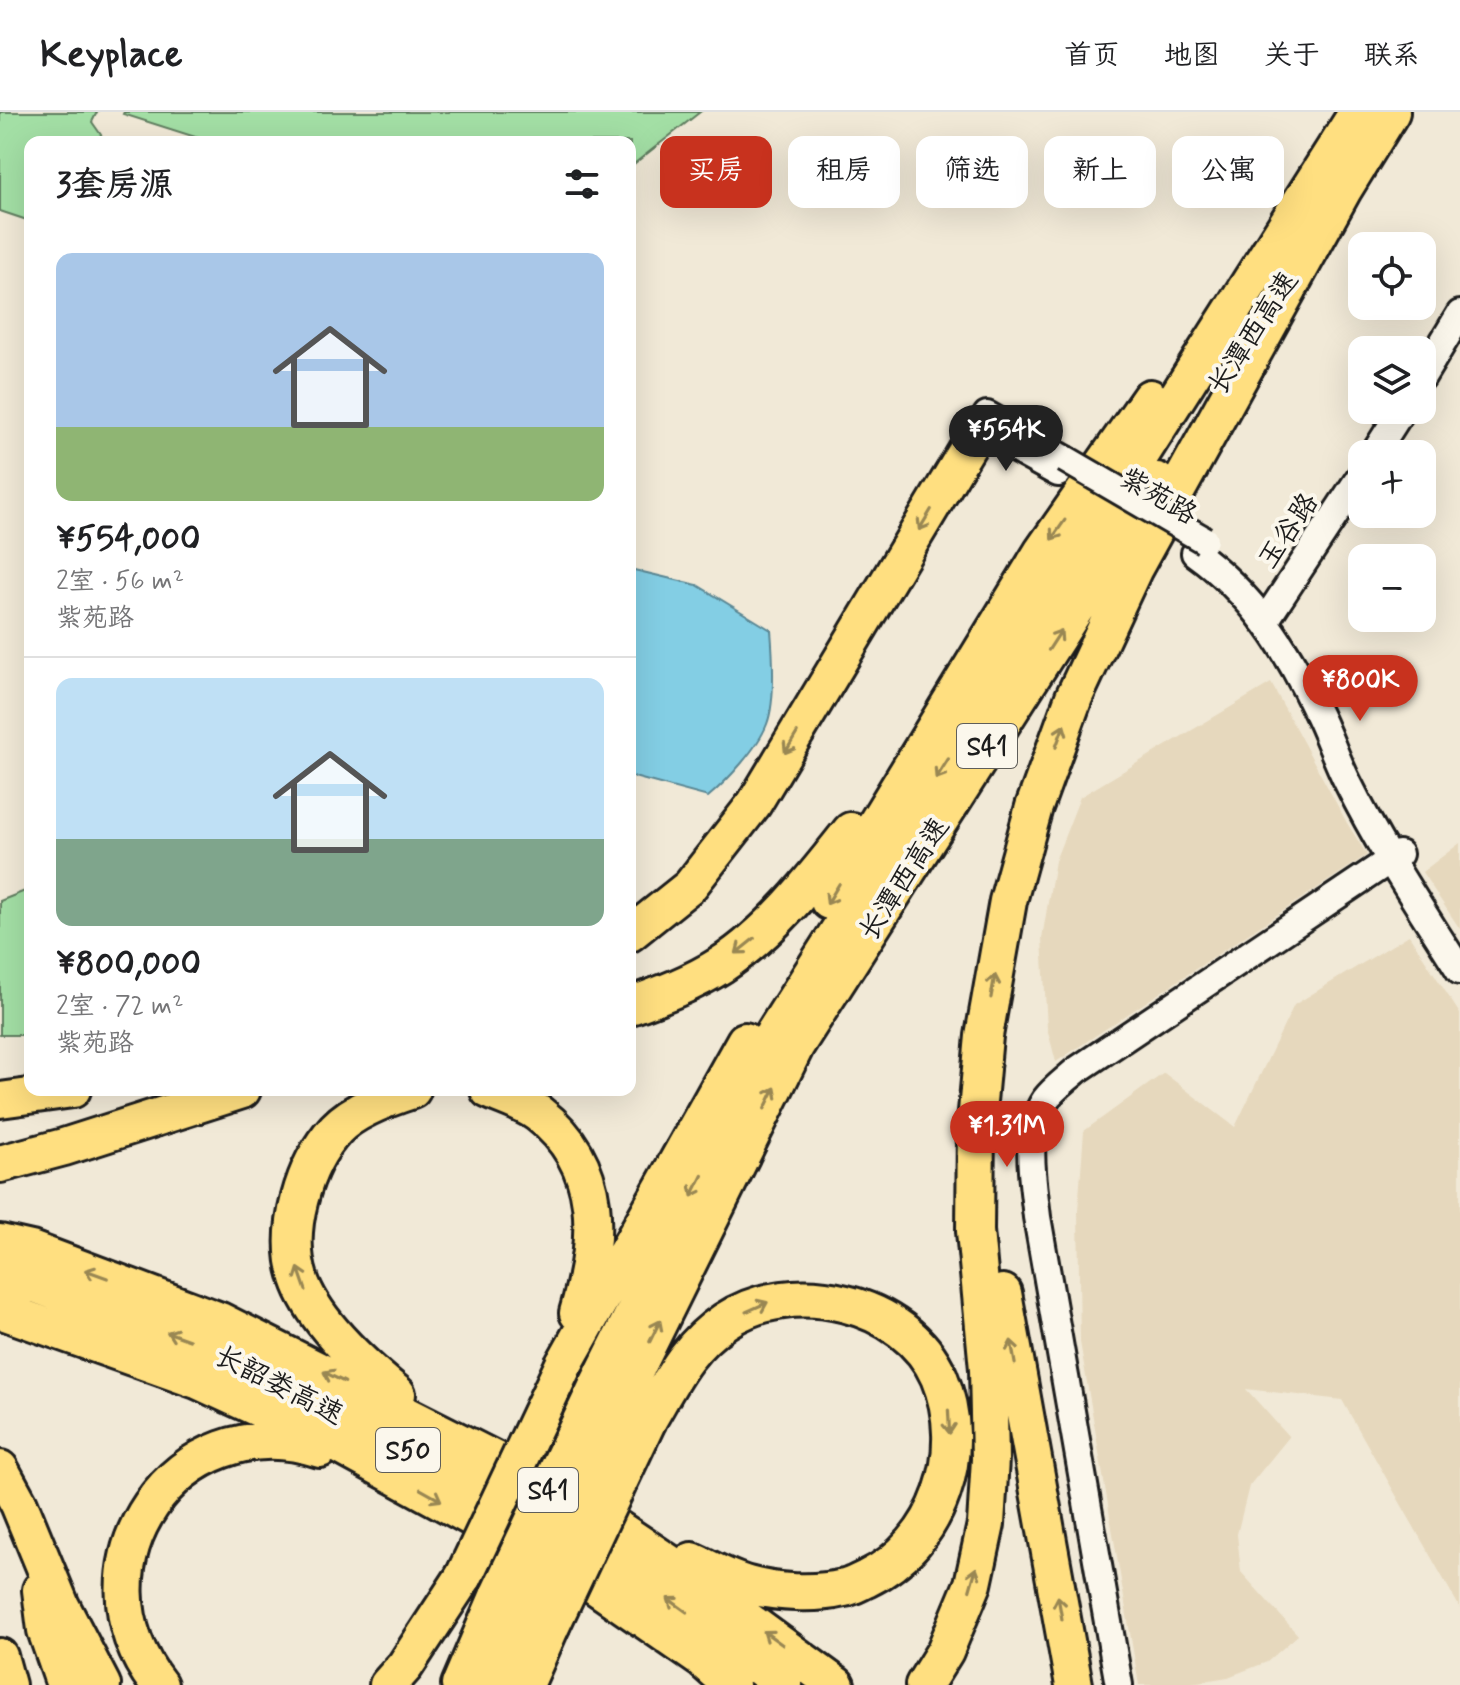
<!DOCTYPE html>
<html lang="zh">
<head>
<meta charset="utf-8">
<style>
  body { margin:0; font-family:Mynerve,"LXGW WenKai TC",sans-serif; background:#f2f2f2; color:#202124; height:100vh; display:flex; flex-direction:column; font-size:30px; white-space:nowrap }
  * { box-sizing:border-box; margin:0 }
  p { font-size:26px; color:#757577 }
  .icon { flex:none; width:44px; height:44px; fill:none; stroke:currentColor; stroke-width:2; stroke-linecap:round; stroke-linejoin:round }
  .map { position:relative; flex:1; overflow:hidden }
  .side { position:absolute; left:24px; top:24px; width:612px; height:960px; display:flex; flex-direction:column; background:#fff; border-radius:16px; box-shadow:0 8px 32px #0002 }
  .side>* { flex:none }
  .banner { position:absolute; left:660px; top:24px; width:680px; height:72px; display:flex; gap:16px }
  .fabs { position:absolute; left:1348px; top:120px; display:grid; gap:16px }
  .fabs a { display:grid; place-items:center; width:88px; height:88px; border-radius:16px; background:#fff; box-shadow:0 8px 32px #0002; font-size:40px }
  .price { position:absolute; translate:-50% -68px; padding:0 18px; border-radius:28px; background:#c8321e; color:#fff; font-size:26px; line-height:52px; filter:drop-shadow(0 2px 4px #0008) }
  .price::after { content:''; position:absolute; left:50%; top:48px; width:24px; height:18px; margin-left:-12px; background:inherit; clip-path:polygon(0 0,100% 0,50% 100%) }
  .price.on { background:#222; color:#fff }
  ul { padding:0; list-style:none }
  li { display:grid; align-content:center; gap:16px; height:424px; padding:0 32px }
  li+li { border-top:2px solid #e0e0e0 }
  li span { display:grid; place-items:center; height:248px; border-radius:16px; color:#555 }
  li>.icon { margin-inline-start:auto }
  span .icon { width:144px; height:144px; fill:#fffc; stroke-width:1 }
  li b { font-size:34px }
  h2 { display:flex; justify-content:space-between; align-items:center; height:96px; padding:0 32px; font-size:34px }
  .pill { padding:0 28px; border-radius:16px; background:#fff; box-shadow:0 8px 32px #0002; font-size:28px; line-height:72px }
  .pill.on { background:#c8321e; color:#fff }
  header { display:flex; align-items:center; gap:48px; box-sizing:border-box; height:112px; padding:0 40px; background:#fff; border-bottom:2px solid #e0e0e0 }
  header strong { font-size:38px }
  nav { display:flex; gap:44px; margin-inline-start:auto; font-size:28px }
  .map>svg:first-child { display:block }
  .built { fill:#e6d8bd }
  .green { fill:#a3dfa5; stroke:#607e60; stroke-width:2 }
  .water { fill:#83cee4; stroke:#5a8794; stroke-width:2 }
  .lines { fill:none; stroke-linecap:round; stroke-linejoin:round }
  .tertiary-casing { stroke:#1c1c1c; stroke-width:32 }
  .trunk-casing { stroke:#1c1c1c; stroke-width:40 }
  .motorway-casing { stroke:#1c1c1c; stroke-width:42 }
  .tertiary { stroke:#fbf7ec; stroke-width:26 }
  .trunk { stroke:#ffdf80; stroke-width:34 }
  .motorway { stroke:#ffdf80; stroke-width:36 }
  .tertiary-bridge-casing { stroke:#1c1c1c; stroke-width:32; stroke-linecap:butt }
  .motorway-bridge-casing { stroke:#1c1c1c; stroke-width:42; stroke-linecap:butt }
  .tertiary-bridge { stroke:#fbf7ec; stroke-width:26 }
  .motorway-bridge { stroke:#ffdf80; stroke-width:36 }
  .oneway { stroke:#998753 }
  .labels { text-anchor:middle; stroke-width:8; stroke-linejoin:round; paint-order:stroke }
  .shield { fill:#fbf7ec; stroke:#5f5e5a; stroke-width:2 }
  .shield-label { font-size:26px; font-weight:bold; fill:#1c1c1c }
  .street-label { font-size:28px; fill:#1c1c1c; stroke:#fbf7ec }
</style>
</head>
<body>
<header>
<strong>Keyplace</strong>
<nav><a>首页</a><a>地图</a><a>关于</a><a>联系</a></nav>
</header>
<div class="map">
<svg width="1460" height="1573" viewBox="0 0 1460 1573">
  <rect width="100%" height="100%" fill="#f1e9d7"/>
  <filter id="ink" filterUnits="userSpaceOnUse"><feTurbulence type="fractalNoise" baseFrequency=".0125" numOctaves="2"/><feDisplacementMap in="SourceGraphic" scale="16" xChannelSelector="R" yChannelSelector="G"/><feConvolveMatrix kernelMatrix="1 2 1 2 8 2 1 2 1" color-interpolation-filters="sRGB"/></filter>
  <g filter="url(#ink)">
    <path class="built" d="M1271,571L1347,711L1367,743L1056,950L1047,916L1042,826L1055,749L1080,685Z
      M1460,731V817L1422,760Z
      M1409,823L1460,902V1496L1342,1288L1246,1277L1289,1325L1249,1374L1237,1422L1241,1460L1298,1523L1267,1550L1228,1565L1180,1573H1139L1080,1230L1078,1099L1084,1019L1164,961L1235,1015L1294,893Z"/>
    <path class="green" d="M0,0H97L92,10L106,30H30V109L0,99Z
      M124,0H700L630,55V30H211L123,2Z
      M30,777V923H0V789Z"/>
    <path class="water" d="M630,457L697,473L771,518C773,543 776,589 767,612C758,636 727,669 708,685L630,664Z"/>
    <g class="lines">
      <defs>
        <path id="tertiary" d="M1422,265L1460,202
          M1374,342L1402,298
          M1058,361L979,317L987,303L1065,347
          M1195,441C1252,482 1287,536 1316,598C1328,622 1336,647 1348,671C1380,736 1421,797 1460,859
          M1265,509L1362,362
          M1119,1573L1037,1105C1033,1068 1023,1021 1045,988C1053,977 1067,967 1077,958L1399,742"/>
        <path id="trunk" d="M630,822L690,774L754,692L979,317
          M0,988L73,978
          M0,1544L8,1573"/>
        <path id="motorway" d="M1333,94L1391,0
          M829,789L1043,439L1150,286
          M630,894C661,883 693,871 721,853C772,820 813,767 851,719
          M489,978C504,985 525,991 539,1002C605,1053 599,1129 578,1201
          M0,1052L64,1035L242,978
          M0,1131L31,1138L220,1209L576,1389L676,1456L836,1573
          M0,1163L38,1173L200,1232L370,1317L648,1472L784,1573
          M1003,1181L1074,1573
          M0,1198L197,1268L341,1334L590,1470L703,1548L731,1573
          M564,1252L745,929
          M597,1275L774,921L1358,0
          M397,1282C363,1254 313,1209 299,1166C284,1119 303,1053 336,1017C354,998 387,986 412,978
          M620,1289L796,933L1157,369
          M648,1308C671,1269 686,1235 725,1209C792,1164 906,1189 939,1265C970,1339 940,1432 866,1467C859,1470 851,1475 844,1476C815,1483 776,1481 748,1473C729,1468 710,1457 692,1449
          M0,1357L19,1392L61,1494L102,1573
          M41,1478L46,1518L65,1573
          M159,1573C65,1455 178,1290 320,1337
          M388,1573L405,1554L464,1464
          M460,1573L499,1482
          M489,1573L522,1495
          M525,1573L551,1514
          M924,1573L945,1539L973,1472L986,1412L990,1347L988,1257L975,1119L976,1011L984,924L1008,789L1034,695L1074,585L1134,456L1344,76"/>
      </defs>
      <use href="#tertiary" class="tertiary-casing"/>
      <use href="#trunk" class="trunk-casing"/>
      <use href="#motorway" class="motorway-casing"/>
      <use href="#tertiary" class="tertiary"/>
      <use href="#trunk" class="trunk"/>
      <use href="#motorway" class="motorway"/>
      <defs>
        <path id="tertiary-bridge" d="M1065,347L1204,428"/>
        <path id="motorway-bridge" d="M464,1464L564,1252
          M499,1482L597,1275
          M522,1495L620,1289
          M551,1514L648,1308"/>
      </defs>
      <use href="#tertiary-bridge" class="tertiary-bridge-casing"/>
      <use href="#motorway-bridge" class="motorway-bridge-casing"/>
      <use href="#tertiary-bridge" class="tertiary-bridge"/>
      <use href="#motorway-bridge" class="motorway-bridge"/>
    </g>
    <defs><path id="oneway-shaft" d="M-6 0H5M1.5-3L5.5 0L1.5 3" fill="none" stroke-width="1.6" stroke-linecap="round" stroke-linejoin="round" transform="scale(2)"/></defs>
    <g class="oneway">
      <use href="#oneway-shaft" transform="translate(925 408) rotate(121)"/>
      <use href="#oneway-shaft" transform="translate(1058 418) rotate(125)"/>
      <use href="#oneway-shaft" transform="translate(1055 528) rotate(-57)"/>
      <use href="#oneway-shaft" transform="translate(1060 624) rotate(-70)"/>
      <use href="#oneway-shaft" transform="translate(791 631) rotate(121)"/>
      <use href="#oneway-shaft" transform="translate(942 657) rotate(122)"/>
      <use href="#oneway-shaft" transform="translate(833 782) rotate(121)"/>
      <use href="#oneway-shaft" transform="translate(745 834) rotate(141)"/>
      <use href="#oneway-shaft" transform="translate(993 874) rotate(-80)"/>
      <use href="#oneway-shaft" transform="translate(770 986) rotate(-64)"/>
      <use href="#oneway-shaft" transform="translate(697 1074) rotate(117)"/>
      <use href="#oneway-shaft" transform="translate(96 1162) rotate(-160)"/>
      <use href="#oneway-shaft" transform="translate(302 1167) rotate(-109)"/>
      <use href="#oneway-shaft" transform="translate(757 1195) rotate(-24)"/>
      <use href="#oneway-shaft" transform="translate(655 1219) rotate(-64)"/>
      <use href="#oneway-shaft" transform="translate(178 1224) rotate(-160)"/>
      <use href="#oneway-shaft" transform="translate(1013 1240) rotate(-100)"/>
      <use href="#oneway-shaft" transform="translate(334 1265) rotate(-154)"/>
      <use href="#oneway-shaft" transform="translate(949 1310) rotate(87)"/>
      <use href="#oneway-shaft" transform="translate(431 1383) rotate(29)"/>
      <use href="#oneway-shaft" transform="translate(973 1467) rotate(-74)"/>
      <use href="#oneway-shaft" transform="translate(677 1493) rotate(-144)"/>
      <use href="#oneway-shaft" transform="translate(1060 1496) rotate(-100)"/>
      <use href="#oneway-shaft" transform="translate(773 1526) rotate(-144)"/>
    </g>
  </g>
  <g class="labels">
    <g class="shield">
      <rect x="957" y="612" width="60" height="44" rx="6"/>
      <rect x="376" y="1316" width="64" height="44" rx="6"/>
      <rect x="518" y="1356" width="60" height="44" rx="6"/>
    </g>
    <g class="shield-label">
      <text x="987" y="643">S41</text>
      <text x="408" y="1347">S50</text>
      <text x="548" y="1387">S41</text>
    </g>
    <g class="street-label">
      <text transform="translate(1252 220) rotate(-57)" y="10">长潭西高速</text>
      <text transform="translate(1159 383) rotate(30)" y="10">紫苑路</text>
      <text transform="translate(1287 418) rotate(-56)" y="10">玉谷路</text>
      <text transform="translate(903 766) rotate(-57)" y="10">长潭西高速</text>
      <text transform="translate(280 1272) rotate(27)" y="10">长韶娄高速</text>
    </g>
  </g>
</svg>
<div class="fabs">
<a><svg class="icon" aria-label="locate" viewBox="0 0 24 24"><circle cx="12" cy="12" r="6"/><path d="M12 2v4M12 18v4M2 12h4M18 12h4"/></svg></a>
<a><svg class="icon" aria-label="layers" viewBox="0 0 24 24"><path d="M12 4l9 5-9 5-9-5zM3 14l9 5 9-5"/></svg></a>
<a>+</a>
<a>−</a>
</div>
<b class="price on" style="left:1006px;top:361px">¥554K</b>
<b class="price" style="left:1360px;top:611px">¥800K</b>
<b class="price" style="left:1007px;top:1057px">¥1.31M</b>
<div class="banner">
<a class="pill on">买房</a>
<a class="pill">租房</a>
<a class="pill">筛选</a>
<a class="pill">新上</a>
<a class="pill">公寓</a>
</div>
<section class="side">
<h2>3套房源<svg class="icon" aria-label="filters" viewBox="0 0 24 24"><path d="M4 7h16M4 17h16"/><circle cx="9" cy="7" r="2"/><circle cx="15" cy="17" r="2"/></svg></h2>
<ul>
<li><span style="background:linear-gradient(#a9c7e8 70%,#8fb573 0)"><svg class="icon" aria-label="home" viewBox="0 0 24 24"><path d="M3 11l9-7 9 7M6 9v11h12V9"/></svg></span><div><b>¥554,000</b><p>2室 · 56 m²</p><p>紫苑路</p></div></li>
<li><span style="background:linear-gradient(#bfe0f5 65%,#7fa58c 0)"><svg class="icon" aria-label="home" viewBox="0 0 24 24"><path d="M3 11l9-7 9 7M6 9v11h12V9"/></svg></span><div><b>¥800,000</b><p>2室 · 72 m²</p><p>紫苑路</p></div></li>
</ul>
</section>
</div>
</body>
</html>
